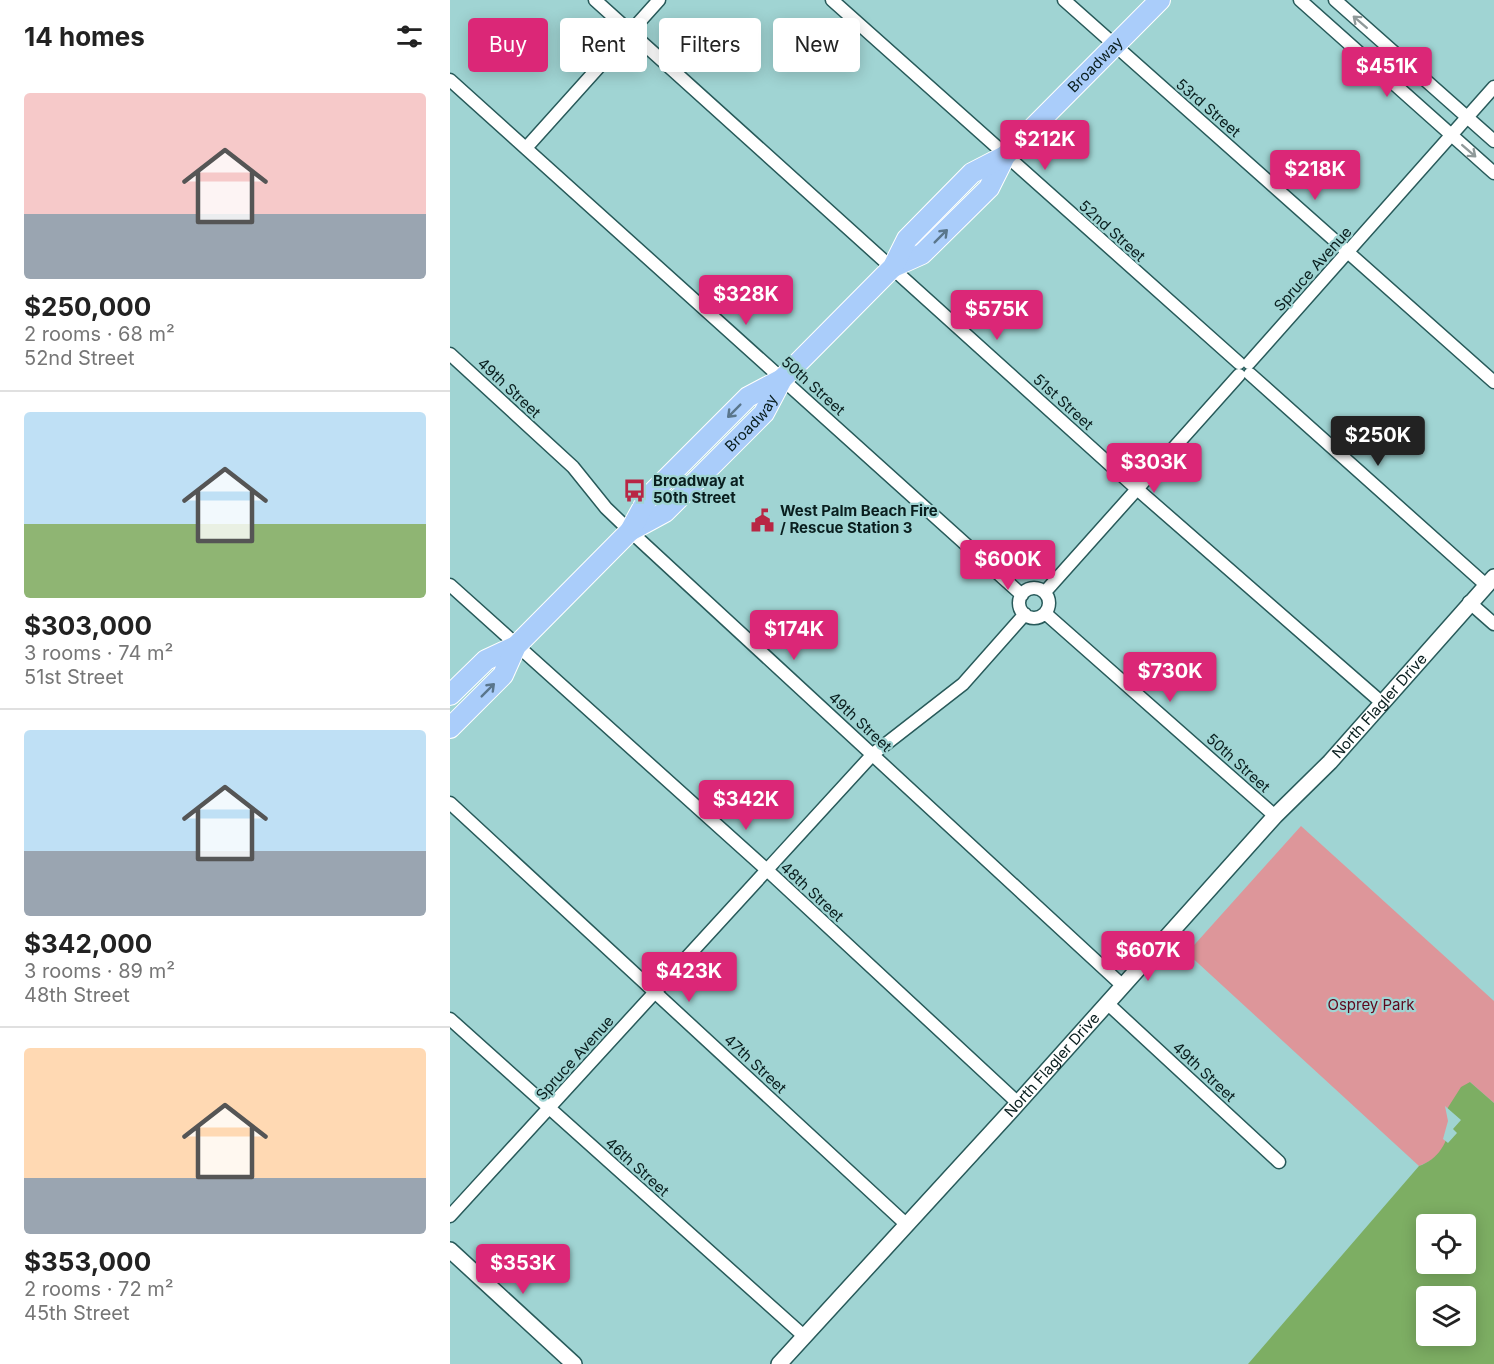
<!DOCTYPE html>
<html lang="en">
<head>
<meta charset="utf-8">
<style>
  body { margin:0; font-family:Inter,sans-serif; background:#f6f6f6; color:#222; height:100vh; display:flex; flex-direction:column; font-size:22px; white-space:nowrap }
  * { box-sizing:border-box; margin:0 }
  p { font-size:20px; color:#767676 }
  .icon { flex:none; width:33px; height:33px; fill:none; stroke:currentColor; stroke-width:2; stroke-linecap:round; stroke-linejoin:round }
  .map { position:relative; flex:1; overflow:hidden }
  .details { display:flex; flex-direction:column; background:#fff; width:450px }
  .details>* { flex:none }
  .hud { position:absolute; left:18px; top:18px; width:570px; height:54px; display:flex; gap:12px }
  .fabs { position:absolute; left:966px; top:1214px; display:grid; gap:12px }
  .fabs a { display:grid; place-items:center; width:60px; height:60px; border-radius:6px; background:#fff; box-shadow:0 3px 15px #0003; font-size:30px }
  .price { position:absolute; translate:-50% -51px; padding:0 14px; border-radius:6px; background:#db2777; color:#fff; font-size:20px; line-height:39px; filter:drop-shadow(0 2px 3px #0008) }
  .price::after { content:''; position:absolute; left:50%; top:36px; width:18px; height:14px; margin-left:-9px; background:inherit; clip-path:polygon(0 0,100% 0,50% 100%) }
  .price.on { background:#222; color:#fff }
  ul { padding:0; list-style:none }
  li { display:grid; align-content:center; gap:12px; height:318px; padding:0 24px }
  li+li { border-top:2px solid #e0e0e0 }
  li span { display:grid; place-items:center; height:186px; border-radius:6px; color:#555 }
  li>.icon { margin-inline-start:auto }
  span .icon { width:108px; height:108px; fill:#fffc; stroke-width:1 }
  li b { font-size:26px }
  h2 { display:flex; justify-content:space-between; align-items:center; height:72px; padding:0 24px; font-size:26px }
  .pill { padding:0 21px; border-radius:6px; background:#fff; box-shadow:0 3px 15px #0003; font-size:21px; line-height:54px }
  .pill.on { background:#db2777; color:#fff }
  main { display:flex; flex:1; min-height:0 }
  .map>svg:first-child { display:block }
  .green { fill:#dd969a }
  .water { fill:#7dae63; fill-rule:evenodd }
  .pier { fill:#a0d4d3 }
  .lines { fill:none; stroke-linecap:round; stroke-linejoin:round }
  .minor-casing { stroke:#285a5a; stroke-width:15 }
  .tertiary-casing { stroke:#285a5a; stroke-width:18 }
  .primary-casing { stroke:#fff; stroke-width:22 }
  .minor { stroke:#fff; stroke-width:12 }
  .tertiary { stroke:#fff; stroke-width:15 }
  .primary { stroke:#aacdfa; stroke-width:20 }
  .oneway { stroke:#909a9a }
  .oneway2 { stroke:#5a768c }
  .labels { text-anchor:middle; stroke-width:4.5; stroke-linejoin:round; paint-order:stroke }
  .street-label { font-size:15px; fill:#091e1e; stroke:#a0d4d3 }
  .poi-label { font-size:15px; font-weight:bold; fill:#091e1e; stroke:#a0d4d3; text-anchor:start }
  .park-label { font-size:15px; fill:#5e071c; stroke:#a0d4d3 }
</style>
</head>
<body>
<main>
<section class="details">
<h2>14 homes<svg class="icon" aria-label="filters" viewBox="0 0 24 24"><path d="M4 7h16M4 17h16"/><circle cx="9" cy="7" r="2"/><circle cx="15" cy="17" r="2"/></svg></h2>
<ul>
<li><span style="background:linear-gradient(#f6c9c9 65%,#9aa5b1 0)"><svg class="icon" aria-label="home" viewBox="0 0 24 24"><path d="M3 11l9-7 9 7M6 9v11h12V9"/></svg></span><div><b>$250,000</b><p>2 rooms · 68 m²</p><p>52nd Street</p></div></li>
<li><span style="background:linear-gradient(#bfe0f5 60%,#8fb573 0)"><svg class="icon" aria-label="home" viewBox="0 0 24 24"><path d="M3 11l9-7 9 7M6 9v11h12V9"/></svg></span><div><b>$303,000</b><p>3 rooms · 74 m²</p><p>51st Street</p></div></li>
<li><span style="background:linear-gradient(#bfe0f5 65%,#9aa5b1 0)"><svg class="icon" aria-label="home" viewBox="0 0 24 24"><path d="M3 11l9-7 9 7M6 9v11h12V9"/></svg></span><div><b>$342,000</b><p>3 rooms · 89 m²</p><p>48th Street</p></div></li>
<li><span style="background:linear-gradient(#ffd9b3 70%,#9aa5b1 0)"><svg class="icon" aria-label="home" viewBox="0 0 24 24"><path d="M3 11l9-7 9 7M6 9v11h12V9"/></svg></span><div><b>$353,000</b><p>2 rooms · 72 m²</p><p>45th Street</p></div></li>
</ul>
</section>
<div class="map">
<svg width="1044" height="1364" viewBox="0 0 1044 1364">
  <rect width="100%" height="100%" fill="#a0d4d3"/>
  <path class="green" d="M851,826L1044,1001V1103L1020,1082C1013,1112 1003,1155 969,1166L737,953Z"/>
  <path class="water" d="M1020,1082L1044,1103V1364H798L969,1166C993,1158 1004,1132 997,1109L1011,1087ZM976,1224H1016V1263H976ZM976,1296H1016V1335H976Z"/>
  <path class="pier" d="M995,1106L1011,1120L1003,1129L1007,1133L998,1143L993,1139L998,1121Z"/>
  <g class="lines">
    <defs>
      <path id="minor" d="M145,0L687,489L931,702
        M382,0L789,363
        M614,0L1044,382
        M850,0L1044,173
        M885,0L1044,141
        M0,80L572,595
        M76,148L209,0
        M0,354L123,467L156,508L180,531L673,986
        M799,363L1044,87
        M800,374L1036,585
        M0,585L317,870L568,1103
        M569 603a15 15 0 1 1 30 0a15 15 0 1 1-30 0Z
        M595,592L789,375
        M1019,602L1044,624
        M595,613L825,816
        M0,803L457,1225
        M657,1003L829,1162
        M0,1019L355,1337
        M0,1216L423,754L513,684L575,614"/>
      <g id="tertiary">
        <path d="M0,1250L124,1364"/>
        <path id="s1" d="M329,1364L560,1112L825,816L880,762L1044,577"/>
      </g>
      <g id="primary">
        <path id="s2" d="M443,267L472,254L539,188L555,156L710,0"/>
        <path id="s3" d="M180,531L215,512L314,413L332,379L443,267L457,239L522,173L555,156"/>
        <path d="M0,695L36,660L66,646"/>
        <path d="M0,728L53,675L66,646L180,531L199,496L298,397L332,379"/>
      </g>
    </defs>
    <use href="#minor" class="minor-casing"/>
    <use href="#tertiary" class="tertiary-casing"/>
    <use href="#primary" class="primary-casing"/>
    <use href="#minor" class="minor"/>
    <use href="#tertiary" class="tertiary"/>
    <use href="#primary" class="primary"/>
  </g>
  <defs><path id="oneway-shaft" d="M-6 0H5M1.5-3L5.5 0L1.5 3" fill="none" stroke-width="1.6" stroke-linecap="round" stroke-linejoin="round" transform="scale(1.5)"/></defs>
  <g class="oneway">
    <use href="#oneway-shaft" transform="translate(910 22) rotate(-139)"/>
    <use href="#oneway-shaft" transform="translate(1019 151) rotate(41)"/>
  </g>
  <g class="oneway2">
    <use href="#oneway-shaft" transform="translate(491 236) rotate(-45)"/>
    <use href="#oneway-shaft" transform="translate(284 411) rotate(135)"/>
    <use href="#oneway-shaft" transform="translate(38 690) rotate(-45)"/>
  </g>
  <defs>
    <symbol id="bus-bare" viewBox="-9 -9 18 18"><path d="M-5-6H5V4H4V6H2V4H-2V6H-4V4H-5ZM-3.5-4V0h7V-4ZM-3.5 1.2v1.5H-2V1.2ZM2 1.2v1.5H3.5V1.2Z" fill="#b82644" stroke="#a0d4d3" stroke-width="2.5" paint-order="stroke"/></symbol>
    <symbol id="civic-bare" viewBox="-9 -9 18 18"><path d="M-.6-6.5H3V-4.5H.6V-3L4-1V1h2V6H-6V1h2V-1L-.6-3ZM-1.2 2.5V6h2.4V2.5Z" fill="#b82644" stroke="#a0d4d3" stroke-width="2.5" paint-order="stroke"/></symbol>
  </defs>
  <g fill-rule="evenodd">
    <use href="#bus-bare" x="168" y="474" width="33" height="33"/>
    <use href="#civic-bare" x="296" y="504" width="33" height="33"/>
  </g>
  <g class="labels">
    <g class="street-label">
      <text dy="5" stroke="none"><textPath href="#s2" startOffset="290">Broadway</textPath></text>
      <text transform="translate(758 108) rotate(41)" y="5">53rd Street</text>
      <text transform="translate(662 231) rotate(42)" y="5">52nd Street</text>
      <text transform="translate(863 269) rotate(-48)" y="5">Spruce Avenue</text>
      <text transform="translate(363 386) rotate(42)" y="5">50th Street</text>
      <text transform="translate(59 388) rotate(43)" y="5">49th Street</text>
      <text transform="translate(613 402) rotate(42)" y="5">51st Street</text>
      <text dy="5" stroke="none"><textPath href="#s3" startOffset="164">Broadway</textPath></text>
      <text dy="5" stroke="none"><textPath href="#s1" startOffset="891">North Flagler Drive</textPath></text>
      <text transform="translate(410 722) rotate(43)" y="5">49th Street</text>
      <text transform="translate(788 763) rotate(42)" y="5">50th Street</text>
      <text transform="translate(362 892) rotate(43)" y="5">48th Street</text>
      <text transform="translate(125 1058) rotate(-48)" y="5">Spruce Avenue</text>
      <text transform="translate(305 1064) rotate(43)" y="5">47th Street</text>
      <text dy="5" stroke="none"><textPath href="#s1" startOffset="405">North Flagler Drive</textPath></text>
      <text transform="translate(754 1072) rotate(43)" y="5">49th Street</text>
      <text transform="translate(187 1167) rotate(42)" y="5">46th Street</text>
    </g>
    <g class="poi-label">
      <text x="203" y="486">Broadway at<tspan x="203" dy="17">50th Street</tspan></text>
      <text x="330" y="516">West Palm Beach Fire<tspan x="330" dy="17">/ Rescue Station 3</tspan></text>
    </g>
    <g class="park-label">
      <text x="921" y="1010">Osprey Park</text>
    </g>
  </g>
</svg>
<div class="fabs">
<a><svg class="icon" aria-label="locate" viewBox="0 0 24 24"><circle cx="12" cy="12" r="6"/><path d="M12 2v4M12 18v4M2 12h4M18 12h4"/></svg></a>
<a><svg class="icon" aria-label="layers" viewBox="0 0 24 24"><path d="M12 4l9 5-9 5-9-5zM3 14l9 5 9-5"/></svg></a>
</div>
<b class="price" style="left:937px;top:98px">$451K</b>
<b class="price" style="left:595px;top:171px">$212K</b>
<b class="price" style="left:865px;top:201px">$218K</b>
<b class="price" style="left:296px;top:326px">$328K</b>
<b class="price" style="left:547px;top:341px">$575K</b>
<b class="price on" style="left:928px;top:467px">$250K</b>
<b class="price" style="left:704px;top:494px">$303K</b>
<b class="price" style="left:558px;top:591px">$600K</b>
<b class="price" style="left:344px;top:661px">$174K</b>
<b class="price" style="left:720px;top:703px">$730K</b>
<b class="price" style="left:296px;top:831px">$342K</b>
<b class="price" style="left:698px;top:982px">$607K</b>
<b class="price" style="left:239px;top:1003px">$423K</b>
<b class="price" style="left:73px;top:1295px">$353K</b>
<div class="hud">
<a class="pill on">Buy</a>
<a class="pill">Rent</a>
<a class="pill">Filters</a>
<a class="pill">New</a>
</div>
</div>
</main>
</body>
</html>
